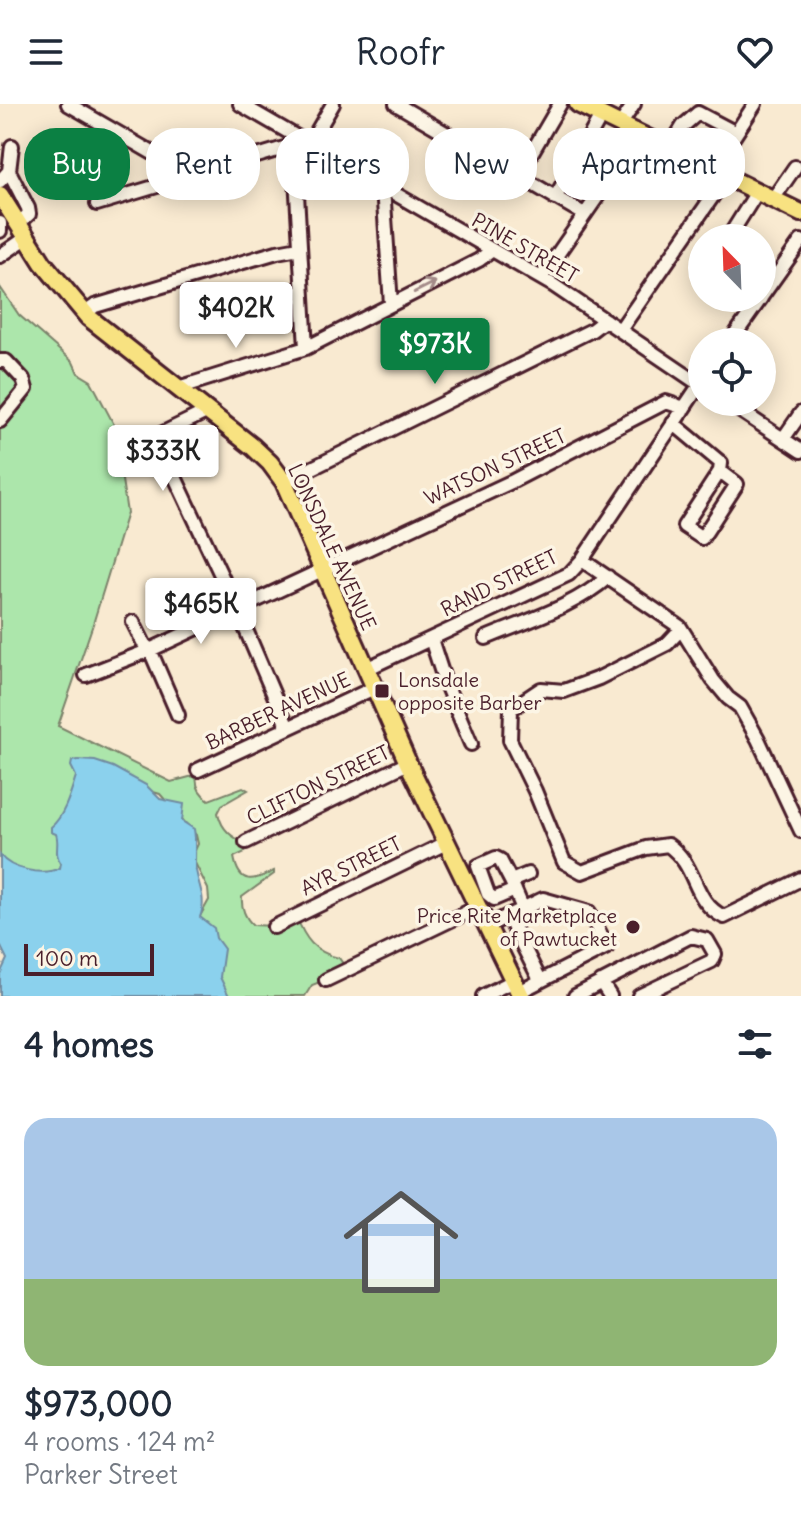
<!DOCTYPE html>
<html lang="en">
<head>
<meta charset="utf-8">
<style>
  body { margin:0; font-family:Delius,sans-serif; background:#f2f2f3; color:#1f2937; height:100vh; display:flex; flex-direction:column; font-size:30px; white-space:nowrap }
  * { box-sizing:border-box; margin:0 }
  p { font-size:26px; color:#747a83 }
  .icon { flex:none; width:44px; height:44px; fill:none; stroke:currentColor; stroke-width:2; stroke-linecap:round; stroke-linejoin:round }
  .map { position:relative; height:892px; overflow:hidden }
  .drawer { display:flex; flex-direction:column; background:#fff; flex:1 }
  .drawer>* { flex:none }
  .top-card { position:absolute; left:24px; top:24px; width:754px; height:72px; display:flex; gap:16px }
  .needle { width:52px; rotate:337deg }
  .buttons { position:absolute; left:688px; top:120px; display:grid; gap:16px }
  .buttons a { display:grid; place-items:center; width:88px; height:88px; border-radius:50%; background:#fff; box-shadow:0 4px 20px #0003; font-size:40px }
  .scale { position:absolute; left:24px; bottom:20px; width:130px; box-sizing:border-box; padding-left:8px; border:4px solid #4a1f2b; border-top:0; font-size:22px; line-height:28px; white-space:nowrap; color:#4a1f2b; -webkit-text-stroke:6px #fcf5e5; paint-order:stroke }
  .price { position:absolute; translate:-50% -68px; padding:0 18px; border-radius:8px; background:#fff; color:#222; font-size:26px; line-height:52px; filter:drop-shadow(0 2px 4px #0008) }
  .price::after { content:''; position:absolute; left:50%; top:48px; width:24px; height:18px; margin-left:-12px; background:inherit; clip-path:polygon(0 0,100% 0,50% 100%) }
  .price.active { background:#0b8043; color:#fff }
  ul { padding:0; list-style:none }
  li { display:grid; align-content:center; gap:16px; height:424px; padding:0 24px }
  li span { display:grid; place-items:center; height:248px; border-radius:24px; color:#555 }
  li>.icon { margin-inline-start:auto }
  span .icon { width:144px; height:144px; fill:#fffc; stroke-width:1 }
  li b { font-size:34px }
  h2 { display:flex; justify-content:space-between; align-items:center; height:96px; padding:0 24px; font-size:34px }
  .chip { padding:0 28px; border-radius:32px; background:#fff; box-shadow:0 4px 20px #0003; font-size:28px; line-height:72px }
  .chip.active { background:#0b8043; color:#fff }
  header { display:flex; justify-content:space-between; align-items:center; height:104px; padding:0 24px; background:#fff; font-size:36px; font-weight:600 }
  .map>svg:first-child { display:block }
  .green { fill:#ace6ab; stroke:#7b826b; stroke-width:2 }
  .water { fill:#8bd1ed; stroke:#718a9f; stroke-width:2 }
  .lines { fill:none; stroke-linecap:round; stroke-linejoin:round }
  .minor-casing { stroke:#4a1f2b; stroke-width:18 }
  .major-casing { stroke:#4a1f2b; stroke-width:22 }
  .minor { stroke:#fcf5e5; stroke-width:12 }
  .major { stroke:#f8e281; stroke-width:16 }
  .oneway { stroke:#a38a88 }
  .poi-dot { fill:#4a1f2b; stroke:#fcf5e5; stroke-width:3 }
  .labels { text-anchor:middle; stroke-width:7; stroke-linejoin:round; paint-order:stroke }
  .street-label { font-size:20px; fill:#4a1f2b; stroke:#fcf5e5 }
  .poi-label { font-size:20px; fill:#4a1f2b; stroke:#fcf5e5; text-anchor:start }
</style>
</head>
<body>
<header><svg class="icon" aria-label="menu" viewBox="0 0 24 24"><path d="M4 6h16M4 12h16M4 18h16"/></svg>Roofr<svg class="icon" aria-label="heart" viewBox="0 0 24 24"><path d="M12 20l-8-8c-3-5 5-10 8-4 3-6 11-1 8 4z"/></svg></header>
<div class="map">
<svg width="801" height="892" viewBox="0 0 801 892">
  <rect width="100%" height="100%" fill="#f9ead1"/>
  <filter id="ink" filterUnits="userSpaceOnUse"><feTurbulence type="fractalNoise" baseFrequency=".0125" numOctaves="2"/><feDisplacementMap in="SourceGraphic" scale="16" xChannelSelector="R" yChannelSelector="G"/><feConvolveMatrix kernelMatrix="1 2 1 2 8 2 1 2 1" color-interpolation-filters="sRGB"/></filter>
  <g filter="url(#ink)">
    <path class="green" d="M0,183L19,211L73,258L78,269L91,277L119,330L122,347V376L127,409L93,520L58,622L171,678L197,671C195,681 200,690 209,696L243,683L248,686L222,701L218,709C222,727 232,733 248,741L245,748L234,753C239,782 254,777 274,767V770L242,793C241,803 245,814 253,821L274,822L296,812C305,835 314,848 339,854L348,867L312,881L305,892H206L199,814L209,796L208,785L192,753L198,740L196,731L160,690L153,688L63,801L0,756Z"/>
    <path class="water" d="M77,656L95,657L113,663L146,681L160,695L184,700L182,717L194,725C196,736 195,748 195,759C196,778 208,793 200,813L214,824L216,834L224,845L220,873L229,892H0V870L7,855L0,841V751C11,766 43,772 60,764L61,759C53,749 60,741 56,730L51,728V723C64,713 71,688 76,672L71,662L72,657Z"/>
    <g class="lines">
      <defs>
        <path id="minor" d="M68,0L175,62L187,72
          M240,0L553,181L702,282
          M396,0L584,110
          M620,21L634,0
          M669,45L683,22L698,9L736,29
          M712,66L755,0
          M9,67L28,104L29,110L18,120
          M518,72L560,0
          M0,77L9,67L12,42
          M383,84L391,200
          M555,94L601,12
          M773,95L795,63
          M97,100L284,44L309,41
          M0,119V127
          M732,128L757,88
          M0,152L26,134
          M541,174L640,31
          M762,192L801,137
          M85,209L95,202L277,148L299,144
          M620,226L726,73
          M730,238L761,194
          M306,244L296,73L309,41L333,0
          M0,257H6L23,275L26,285L0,317
          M178,284L306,244L479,156L491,147
          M727,298L801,347
          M208,307L159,331V339L237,505L288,624
          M673,319L721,359L720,367L684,422L702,434L737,380L720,367
          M783,335L801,309
          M284,378L592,226L605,216
          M582,456L680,523L713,576L728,594L740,603L758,635L801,727
          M133,518L144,540L150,546L178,611
          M681,525L667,540L599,574L564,587L541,585L511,605L510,636L535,687L564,758L582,768L646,744L668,741C699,763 691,797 724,813L801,775
          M486,534C526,517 574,503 608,473
          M431,535L445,578L471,640
          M366,565L569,470L582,456L702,277
          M86,571L150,546L511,378L666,298L684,304
          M198,666L374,584
          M246,738L408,659
          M511,777L500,756L496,754L478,762L488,790L494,795L515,786
          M523,805L511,777L528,770
          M508,812L540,876
          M487,822L543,795L589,808L607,843L519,888
          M274,823L446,739
          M326,876L478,803
          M601,878L610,892
          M483,892L513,877
          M575,892L691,832L707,836L715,850L712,857L639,892"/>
        <path id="major" d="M578,0L801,109
          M0,91L43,159L88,213L253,343L270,359L284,378L408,659L521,892"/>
      </defs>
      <use href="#minor" class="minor-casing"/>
      <use href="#major" class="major-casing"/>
      <use href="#minor" class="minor"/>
      <use href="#major" class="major"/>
    </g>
    <defs><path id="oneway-shaft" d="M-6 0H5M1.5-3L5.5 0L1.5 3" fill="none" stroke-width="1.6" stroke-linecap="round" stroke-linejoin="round" transform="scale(2)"/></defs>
    <use class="oneway" href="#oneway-shaft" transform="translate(425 183) rotate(-27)"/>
  </g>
  <g class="poi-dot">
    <rect x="374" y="579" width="16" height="16" rx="4"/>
    <circle cx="633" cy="823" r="8"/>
  </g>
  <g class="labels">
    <g class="street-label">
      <text transform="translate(525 144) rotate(30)" y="7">PINE STREET</text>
      <text transform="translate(495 363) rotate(-25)" y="7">WATSON STREET</text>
      <text transform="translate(332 443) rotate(65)" y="7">LONSDALE AVENUE</text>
      <text transform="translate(499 479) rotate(-26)" y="7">RAND STREET</text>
      <text transform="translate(278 607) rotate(-25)" y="7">BARBER AVENUE</text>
      <text transform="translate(318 681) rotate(-26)" y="7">CLIFTON STREET</text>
      <text transform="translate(351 762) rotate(-26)" y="7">AYR STREET</text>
    </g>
    <g class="poi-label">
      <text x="398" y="583">Lonsdale<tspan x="398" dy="23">opposite Barber</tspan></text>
      <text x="617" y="819" text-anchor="end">Price Rite Marketplace<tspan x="617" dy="23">of Pawtucket</tspan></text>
    </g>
  </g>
</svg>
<div class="buttons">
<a><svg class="needle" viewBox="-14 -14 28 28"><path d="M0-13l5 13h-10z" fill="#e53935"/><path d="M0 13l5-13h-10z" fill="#747a83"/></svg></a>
<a><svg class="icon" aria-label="locate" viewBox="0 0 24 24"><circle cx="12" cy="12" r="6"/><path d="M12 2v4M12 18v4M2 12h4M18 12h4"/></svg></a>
</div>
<div class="scale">100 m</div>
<b class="price" style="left:236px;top:246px">$402K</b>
<b class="price active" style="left:435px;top:282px">$973K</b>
<b class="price" style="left:163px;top:389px">$333K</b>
<b class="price" style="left:201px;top:542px">$465K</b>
<div class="top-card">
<a class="chip active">Buy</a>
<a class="chip">Rent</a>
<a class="chip">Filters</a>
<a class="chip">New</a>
<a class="chip">Apartment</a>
</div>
</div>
<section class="drawer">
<h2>4 homes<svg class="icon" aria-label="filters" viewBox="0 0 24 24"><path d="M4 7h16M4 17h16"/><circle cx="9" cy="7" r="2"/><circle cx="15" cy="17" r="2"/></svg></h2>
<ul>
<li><span style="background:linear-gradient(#a9c7e8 65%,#8fb573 0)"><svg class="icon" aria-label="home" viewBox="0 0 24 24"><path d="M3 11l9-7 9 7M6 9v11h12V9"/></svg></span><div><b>$973,000</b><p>4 rooms · 124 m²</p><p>Parker Street</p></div></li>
</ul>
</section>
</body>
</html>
